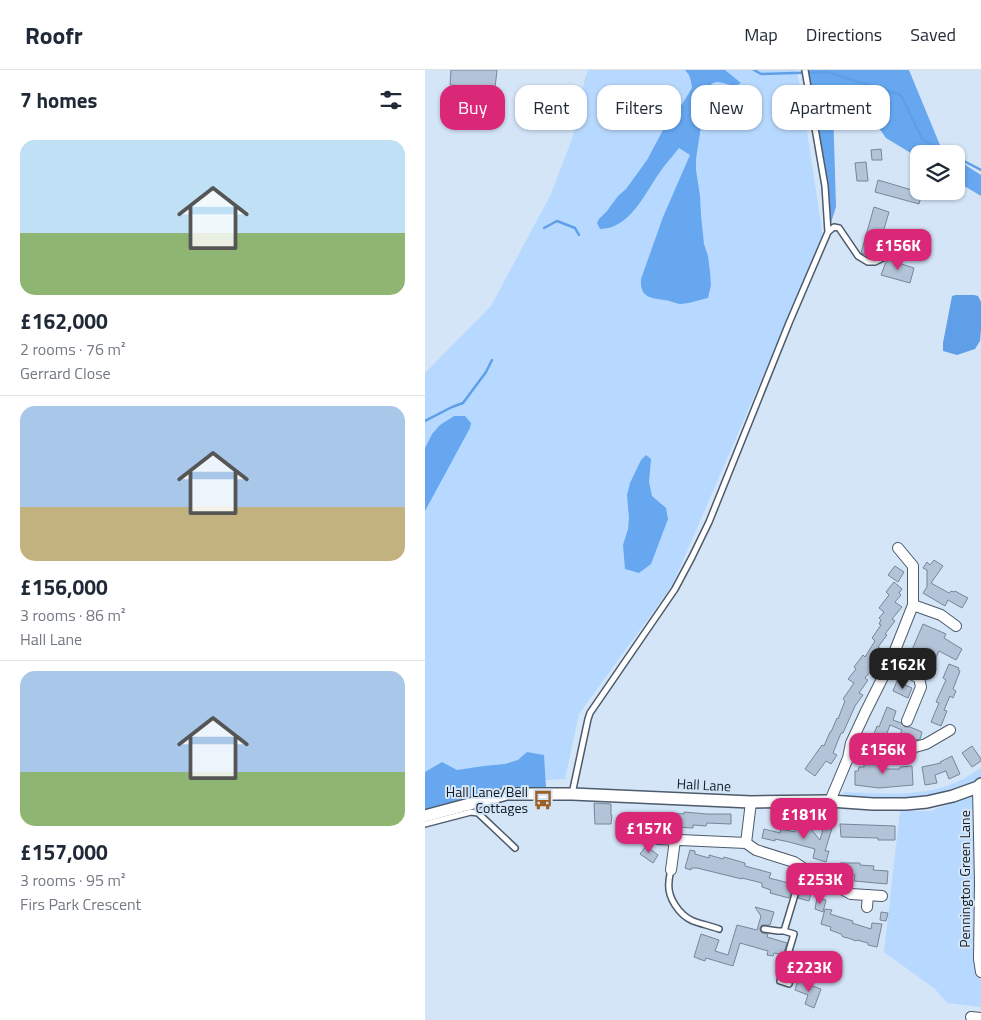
<!DOCTYPE html>
<html lang="en">
<head>
<meta charset="utf-8">
<style>
  body { margin:0; font-family:"Titillium Web",sans-serif; background:#f2f2f3; color:#1f2937; height:100vh; display:flex; flex-direction:column; font-size:19px; white-space:nowrap }
  * { box-sizing:border-box; margin:0 }
  p { font-size:16px; color:#747a83 }
  .icon { flex:none; width:28px; height:28px; fill:none; stroke:currentColor; stroke-width:2; stroke-linecap:round; stroke-linejoin:round }
  .map { position:relative; flex:1; overflow:hidden }
  .side { display:flex; flex-direction:column; background:#fff; width:425px }
  .side>* { flex:none }
  .guide { position:absolute; left:15px; top:15px; width:465px; height:45px; display:flex; gap:10px }
  .fabs { position:absolute; left:485px; top:75px; display:grid; gap:10px }
  .fabs a { display:grid; place-items:center; width:55px; height:55px; border-radius:10px; background:#fff; box-shadow:0 1px 4px #0004; font-size:25px }
  .price { position:absolute; translate:-50% -42px; padding:0 11px; border-radius:10px; background:#db2777; color:#fff; font-size:16px; line-height:32px; filter:drop-shadow(0 1px 2px #0008) }
  .price::after { content:''; position:absolute; left:50%; top:30px; width:15px; height:11px; margin-left:-8px; background:inherit; clip-path:polygon(0 0,100% 0,50% 100%) }
  .price.on { background:#222; color:#fff }
  ul { padding:0; list-style:none }
  li { display:grid; align-content:center; gap:10px; height:265px; padding:0 20px }
  li+li { border-top:1px solid #e0e1e3 }
  li span { display:grid; place-items:center; height:155px; border-radius:15px; color:#555 }
  li>.icon { margin-inline-start:auto }
  span .icon { width:90px; height:90px; fill:#fffc; stroke-width:1 }
  li b { font-size:21px }
  h2 { display:flex; justify-content:space-between; align-items:center; height:60px; padding:0 20px; font-size:21px }
  .chip { padding:0 18px; border-radius:15px; background:#fff; box-shadow:0 1px 4px #0004; font-size:18px; line-height:45px }
  .chip.on { background:#db2777; color:#fff }
  header { display:flex; align-items:center; gap:30px; box-sizing:border-box; height:70px; padding:0 25px; background:#fff; border-bottom:1px solid #e0e1e3 }
  header strong { font-size:24px }
  nav { display:flex; gap:28px; margin-inline-start:auto; font-size:18px }
  main { display:flex; flex:1; min-height:0 }
  .map>svg:first-child { display:block }
  .green { fill:#b8d9ff }
  .forest { fill:#66a7f0 }
  .water { fill:#5f9fe8 }
  .lines { fill:none; stroke-linecap:round; stroke-linejoin:round }
  .stream { stroke:#5f9fe8; stroke-width:2.5 }
  .building { fill:#b4c4d8; stroke:#778698 }
  .service-casing { stroke:#4d5b6c; stroke-width:8 }
  .minor-casing { stroke:#4d5b6c; stroke-width:12 }
  .tertiary-casing { stroke:#4d5b6c; stroke-width:14 }
  .service { stroke:#fff; stroke-width:5 }
  .minor { stroke:#fff; stroke-width:10 }
  .tertiary { stroke:#fff; stroke-width:11 }
  .labels { text-anchor:middle; stroke-width:4; stroke-linejoin:round; paint-order:stroke }
  .street-label { font-size:14px; fill:#151b22; stroke:#d4e5f8 }
  .poi-label { font-size:14px; fill:#151b22; stroke:#d4e5f8; text-anchor:end }
</style>
</head>
<body>
<header>
<strong>Roofr</strong>
<nav><a>Map</a><a>Directions</a><a>Saved</a></nav>
</header>
<main>
<section class="side">
<h2>7 homes<svg class="icon" aria-label="filters" viewBox="0 0 24 24"><path d="M4 7h16M4 17h16"/><circle cx="9" cy="7" r="2"/><circle cx="15" cy="17" r="2"/></svg></h2>
<ul>
<li><span style="background:linear-gradient(#bfe0f5 60%,#8fb573 0)"><svg class="icon" aria-label="home" viewBox="0 0 24 24"><path d="M3 11l9-7 9 7M6 9v11h12V9"/></svg></span><div><b>£162,000</b><p>2 rooms · 76 m²</p><p>Gerrard Close</p></div></li>
<li><span style="background:linear-gradient(#a9c7e8 65%,#c2b280 0)"><svg class="icon" aria-label="home" viewBox="0 0 24 24"><path d="M3 11l9-7 9 7M6 9v11h12V9"/></svg></span><div><b>£156,000</b><p>3 rooms · 86 m²</p><p>Hall Lane</p></div></li>
<li><span style="background:linear-gradient(#a9c7e8 65%,#8fb573 0)"><svg class="icon" aria-label="home" viewBox="0 0 24 24"><path d="M3 11l9-7 9 7M6 9v11h12V9"/></svg></span><div><b>£157,000</b><p>3 rooms · 95 m²</p><p>Firs Park Crescent</p></div></li>
</ul>
</section>
<div class="map">
<svg width="556" height="950" viewBox="0 0 556 950">
  <rect width="100%" height="100%" fill="#d4e5f8"/>
  <path class="green" d="M163,0H371L375,15L398,167L247,516L154,644L140,709L93,712L0,733V303L66,236L126,124L148,66L160,8Z
    M556,698V707L538,718L523,724L489,729L435,730L420,726L418,722C452,723 489,727 522,716C534,712 545,705 556,698Z
    M549,725L551,890L556,912V937L522,933L510,919L459,882L475,741H505Z"/>
  <path class="forest" d="M260,0H300L316,13L310,16C297,14 288,5 281,23L271,89V100L275,126L276,145L279,174L283,186L285,202L286,215L283,228C274,230 263,234 255,234C249,233 244,230 239,230C224,228 215,227 216,209L238,147L265,85L254,78C248,86 240,94 235,102C220,123 205,159 175,159L172,153L174,149L182,141L193,126L201,119L222,90L238,60L246,52L267,18L266,11L264,5Z
    M379,0H484L517,80L523,84H494V88L461,68L442,41L421,44L408,37L411,137L403,162Z
    M531,89L556,105V126L531,111Z
    M29,346H40L46,353L45,358L0,441V378L7,364L15,355Z
    M221,385L226,389L224,412L227,426L241,438L243,449L226,494L214,503L200,499L198,475L203,459L204,448L202,425L205,413L216,390Z
    M102,682L119,685L121,718L87,717L68,721L0,739V702L17,692L32,700L59,696L80,694L93,690Z"/>
  <path class="water" d="M531,225H549L553,226L556,232V259L555,271L550,279L532,285L518,281V273L527,226Z"/>
  <g class="lines">
    <path class="stream" d="M329,0L336,4L402,2L476,25L497,69L525,84
      M531,87L556,100
      M119,158L132,151L150,158L154,165
      M0,351L27,337L38,333L61,302L67,290"/>
  </g>
  <path class="building" d="M26,0H72L70,18L25,15Z
    M456,79L457,90H447L446,80Z
    M441,92L443,111H432L430,93Z
    M453,110L497,123L494,134L450,122Z
    M449,137L464,142L451,186L449,187L436,183Z
    M464,190L489,198L485,213L456,205L461,192Z
    M509,490L518,496L506,513L524,523L526,521L529,522L530,521L543,528L537,538L523,530L520,536L498,523L502,517V500L498,498L502,492L505,495Z
    M470,496L479,502L473,512L463,505Z
    M469,512L477,519L474,523L476,525L470,532L477,537L467,549L470,551L460,564L462,565L453,577L458,580L449,594L451,595L440,608L443,610L434,623L438,625L430,636L418,663H416L408,683L412,685L406,694L401,691L390,706L380,699L397,675L399,676L405,662H406L412,648L413,649L420,631L418,629L429,613L423,609L431,599L429,597L438,585L440,587L450,571L447,568L456,555L454,554L456,550L454,548L459,542L454,538L464,525L461,522Z
    M498,554L521,564L519,568L537,579L531,590L514,581L507,596L495,591L493,594L483,589Z
    M524,594L534,598L533,600L535,601L528,619L531,621L528,628L525,626L519,640L522,641L516,656L506,652L514,633L511,632L521,610L518,608Z
    M472,611L487,618L483,628L468,621Z
    M462,637L471,641L468,650L476,653L480,657H485L497,662L495,669L485,671L474,667L477,660L465,655L458,674L449,673L446,672L452,656L454,657Z
    M547,676L556,689V691L547,697L537,683Z
    M527,686L535,704L524,709L521,701L510,705L512,713L500,715L497,697L516,693L515,692Z
    M439,689H459L460,699H475V697L487,696L488,715L454,718L430,715V701H433L434,697H439Z
    M169,733L186,734V745H187L186,754H170Z
    M259,742L282,744H306V754L282,753L281,756L268,755V758L226,756V759L216,758L217,747L227,748V745H241V743L259,744Z
    M415,754L470,756V770H453V768L416,767Z
    M399,756L407,758L400,781H404L401,792L388,788L390,779L364,772L350,769V771L337,768L339,759L355,763L356,759L370,762L371,758L376,759L382,757L385,758L395,770Z
    M221,776L233,785L228,793L215,784Z
    M265,780L270,781V784L284,788V785L298,789L299,787L320,793V796L346,803L344,808L368,814L364,828L345,823L346,820L337,817V813L317,808V809L272,798H266V800L260,798Z
    M415,793H435V795L449,796L448,800L463,801L462,814L429,811L430,805H415Z
    M377,817L387,819L384,831L373,828Z
    M392,828L401,830L398,842L390,839Z
    M330,837L349,842L345,855H337L335,858V860L337,863L343,864L342,867L362,873L358,885L349,883L348,886L342,885L343,881L315,873L308,896L281,888L280,891L269,887L276,864L294,870L290,881L303,885L312,855L332,860L336,846Z
    M400,839L407,840L405,844L428,851L427,853L446,859L447,853L457,854L452,877L443,875V873L432,870L431,871L423,868L418,867L416,864L405,860L406,857L396,854Z
    M456,842L463,843L461,851L455,850Z
    M373,911L396,919L389,938L380,934L383,925L370,920Z"/>
  <g class="lines">
    <defs>
      <path id="service" d="M380,0L400,116L403,162
        M147,724L163,649L165,643L250,519L267,487L284,452L364,253L403,162L409,157L414,158L433,186L443,192H450L464,185L485,181
        M0,754L46,742L53,743L90,778
        M246,800C245,804 244,808 244,812C242,827 254,845 268,851C276,854 286,856 294,859
        M339,859L353,861H359
        M364,914L355,911L369,864L359,861L378,798"/>
      <path id="minor" d="M488,535L516,545L531,556
        M465,593L494,608L496,617L482,651
        M426,673L446,680L472,682L501,674L525,660
        M553,717L555,813L554,889L556,902
        M405,731L423,688L426,673L440,643L465,593L488,535V496L473,478
        M233,769L321,773L331,780L369,792L378,798L426,824L457,826
        M321,773L326,732
        M246,800L250,770
        M442,837L443,825
        M546,947L556,948"/>
      <path id="tertiary" d="M0,746L82,724H147L326,732L405,731L448,734H481L502,732L528,726L553,717L556,714"/>
    </defs>
    <use href="#service" class="service-casing"/>
    <use href="#minor" class="minor-casing"/>
    <use href="#tertiary" class="tertiary-casing"/>
    <use href="#service" class="service"/>
    <use href="#minor" class="minor"/>
    <use href="#tertiary" class="tertiary"/>
  </g>
  <defs>
    <symbol id="bus-bare" viewBox="-9 -9 18 18"><path d="M-5-6H5V4H4V6H2V4H-2V6H-4V4H-5ZM-3.5-4V0h7V-4ZM-3.5 1.2v1.5H-2V1.2ZM2 1.2v1.5H3.5V1.2Z" fill="#9e5f27" stroke="#d4e5f8" stroke-width="2.5" paint-order="stroke"/></symbol>
  </defs>
  <g fill-rule="evenodd">
    <use href="#bus-bare" x="104" y="716" width="28" height="28"/>
  </g>
  <g class="labels">
    <g class="street-label">
      <text transform="translate(279 715) rotate(3)" y="5">Hall Lane</text>
      <text transform="translate(540 809) rotate(-90)" y="5">Pennington Green Lane</text>
    </g>
    <g class="poi-label">
      <text x="103" y="727">Hall Lane/Bell<tspan x="103" dy="16">Cottages</tspan></text>
    </g>
  </g>
</svg>
<div class="fabs">
<a><svg class="icon" aria-label="layers" viewBox="0 0 24 24"><path d="M12 4l9 5-9 5-9-5zM3 14l9 5 9-5"/></svg></a>
</div>
<b class="price" style="left:473px;top:201px">£156K</b>
<b class="price on" style="left:478px;top:620px">£162K</b>
<b class="price" style="left:458px;top:705px">£156K</b>
<b class="price" style="left:379px;top:770px">£181K</b>
<b class="price" style="left:224px;top:784px">£157K</b>
<b class="price" style="left:395px;top:835px">£253K</b>
<b class="price" style="left:384px;top:923px">£223K</b>
<div class="guide">
<a class="chip on">Buy</a>
<a class="chip">Rent</a>
<a class="chip">Filters</a>
<a class="chip">New</a>
<a class="chip">Apartment</a>
</div>
</div>
</main>
</body>
</html>
